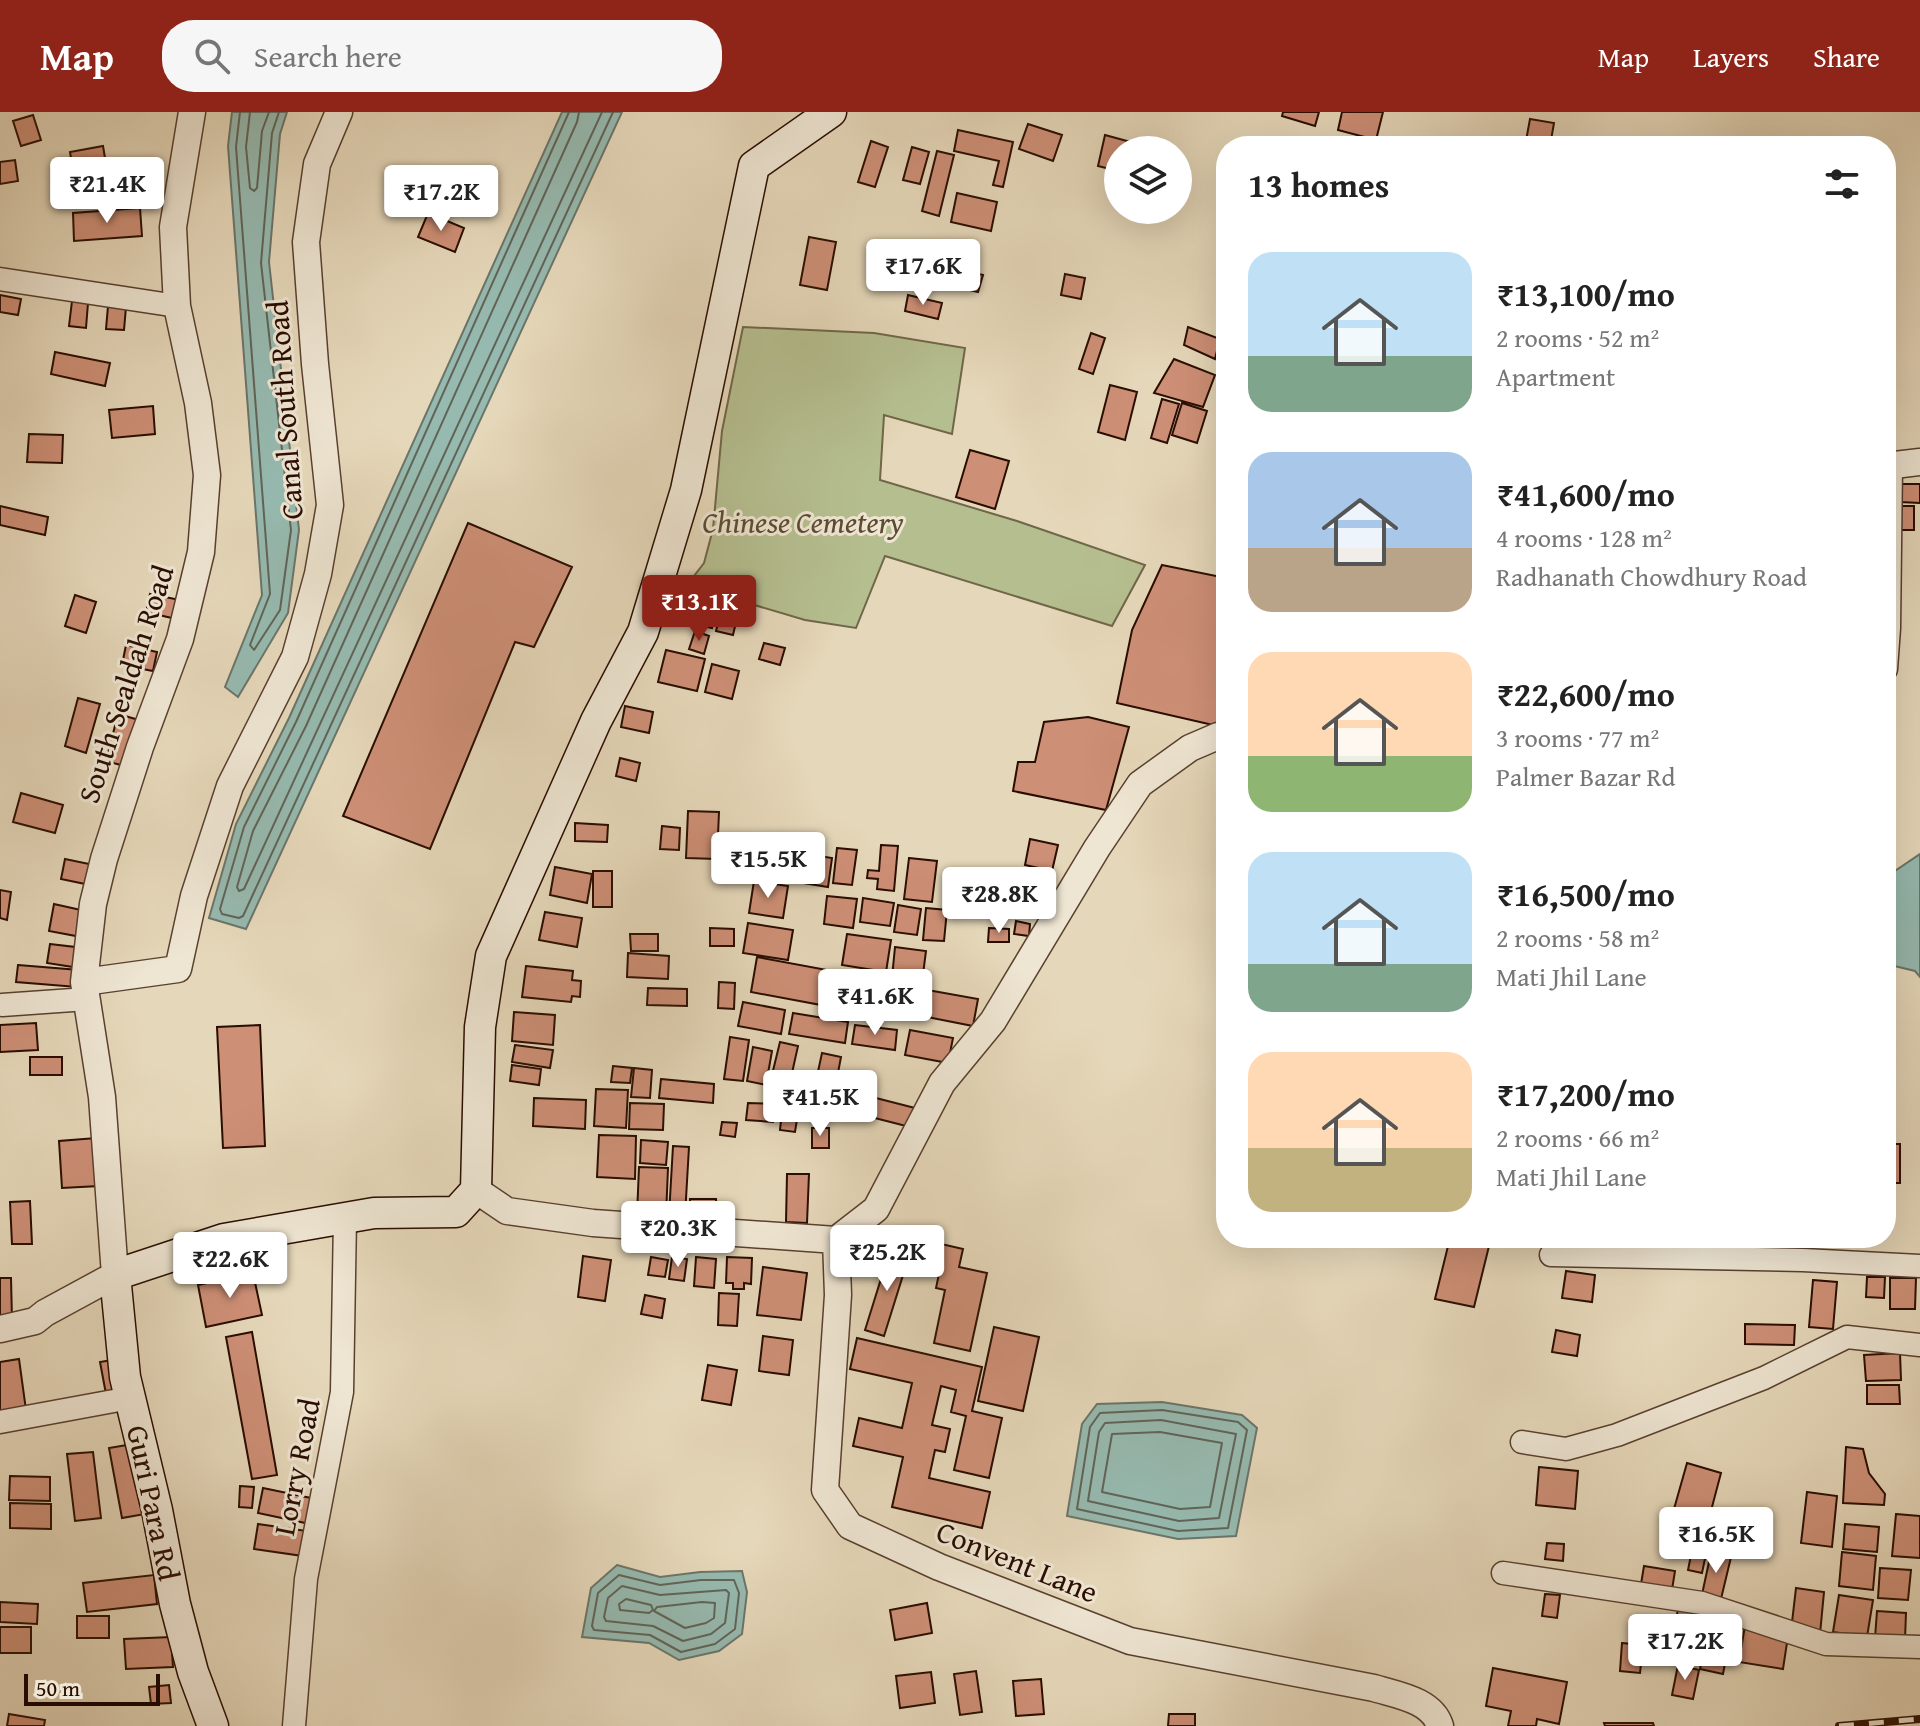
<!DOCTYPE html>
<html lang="en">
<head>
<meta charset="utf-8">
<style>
  body { margin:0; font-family:"Gentium Book Plus",serif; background:#f6f6f6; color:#222; height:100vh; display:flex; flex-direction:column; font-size:30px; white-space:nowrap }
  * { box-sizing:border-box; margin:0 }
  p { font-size:26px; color:#767676 }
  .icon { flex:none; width:44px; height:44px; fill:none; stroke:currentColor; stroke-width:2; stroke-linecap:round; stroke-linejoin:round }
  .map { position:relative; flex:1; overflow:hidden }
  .drawer { position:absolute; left:1216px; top:24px; width:680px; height:1112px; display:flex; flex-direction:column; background:#fff; border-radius:32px; box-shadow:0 8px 32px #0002 }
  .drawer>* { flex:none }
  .fabs { position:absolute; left:1104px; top:24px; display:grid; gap:16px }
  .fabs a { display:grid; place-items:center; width:88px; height:88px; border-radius:50%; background:#fff; box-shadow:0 8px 32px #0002; font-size:40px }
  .scale { position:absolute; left:24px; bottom:20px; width:136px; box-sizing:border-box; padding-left:8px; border:4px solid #2a0d01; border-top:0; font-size:22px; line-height:28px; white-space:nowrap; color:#2a0d01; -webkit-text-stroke:6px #eee5d2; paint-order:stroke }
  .price { position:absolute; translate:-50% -68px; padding:0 18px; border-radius:8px; background:#fff; color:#222; font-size:26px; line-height:52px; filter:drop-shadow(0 2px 4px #0008) }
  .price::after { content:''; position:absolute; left:50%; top:48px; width:24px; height:18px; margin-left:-12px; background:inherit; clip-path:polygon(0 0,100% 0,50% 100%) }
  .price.on { background:#8f2418; color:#fff }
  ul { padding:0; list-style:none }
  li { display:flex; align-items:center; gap:24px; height:200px; padding:0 32px }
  li span { display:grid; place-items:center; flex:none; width:224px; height:160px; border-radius:24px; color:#555 }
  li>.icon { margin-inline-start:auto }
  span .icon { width:96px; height:96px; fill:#fffc; stroke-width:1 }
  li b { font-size:34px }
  h2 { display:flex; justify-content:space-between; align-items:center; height:96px; padding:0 32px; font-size:34px }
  header { display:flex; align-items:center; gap:48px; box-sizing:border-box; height:112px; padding:0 40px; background:#8f2418; color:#fff }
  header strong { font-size:38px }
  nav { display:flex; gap:44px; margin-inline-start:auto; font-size:28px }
  .search { width:560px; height:72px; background:#f6f6f6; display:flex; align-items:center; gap:20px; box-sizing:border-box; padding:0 28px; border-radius:32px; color:#767676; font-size:30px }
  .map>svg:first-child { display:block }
  .green { fill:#b5be8f; stroke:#706648; stroke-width:2 }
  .water { fill:#96bab0; stroke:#6b756a; stroke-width:2 }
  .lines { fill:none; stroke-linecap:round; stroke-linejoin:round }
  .shore { stroke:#606458; stroke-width:2 }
  .building { fill:#cd8f76; stroke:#2a0d01; stroke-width:2 }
  .minor-casing { stroke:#59402f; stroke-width:25 }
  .tertiary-casing { stroke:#59402f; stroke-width:29 }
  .secondary-casing { stroke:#2a0d01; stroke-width:33 }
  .minor { stroke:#eee5d2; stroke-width:22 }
  .tertiary { stroke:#eee5d2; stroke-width:26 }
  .secondary { stroke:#eee5d2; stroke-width:30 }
  .rail-casing { stroke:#2a0d01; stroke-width:8 }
  .rail { stroke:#eee5d2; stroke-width:5; stroke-dasharray:15; stroke-linecap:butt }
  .labels { text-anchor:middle; stroke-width:6; stroke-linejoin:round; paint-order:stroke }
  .street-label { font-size:30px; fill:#2a0d01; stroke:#eee5d2 }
  .park-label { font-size:30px; font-style:italic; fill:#5b4b33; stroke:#eee5d2 }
</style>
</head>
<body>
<header>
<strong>Map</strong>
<div class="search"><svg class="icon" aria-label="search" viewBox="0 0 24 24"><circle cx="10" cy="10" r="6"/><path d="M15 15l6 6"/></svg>Search here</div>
<nav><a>Map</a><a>Layers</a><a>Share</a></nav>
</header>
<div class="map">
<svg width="1920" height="1614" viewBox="0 0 1920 1614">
  <rect width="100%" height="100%" fill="#e5d7b9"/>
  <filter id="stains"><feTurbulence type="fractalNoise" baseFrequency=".0025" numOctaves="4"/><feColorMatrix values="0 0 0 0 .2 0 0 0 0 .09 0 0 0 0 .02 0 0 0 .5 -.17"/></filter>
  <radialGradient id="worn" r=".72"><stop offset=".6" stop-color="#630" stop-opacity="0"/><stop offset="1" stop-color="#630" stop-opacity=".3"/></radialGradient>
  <path class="green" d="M743,215L874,221L965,236L952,322L884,303L880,368L1017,409L1145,453L1112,514L885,444L856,516L805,508L687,473L704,451L713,417L722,319Z"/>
  <path class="water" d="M232,0H287L280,22L269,150L299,418L288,501L238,585L225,575L262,483L228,34Z
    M562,0H622L246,817L209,806L236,712L289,606Z
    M1920,742V865L1915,859L1886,852V765Z
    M1162,1290L1242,1303L1257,1316L1236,1424L1178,1427L1067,1404L1082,1312L1097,1292Z
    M617,1453L660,1465L700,1460L742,1459L747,1480L742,1522L719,1539L679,1548L649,1531L582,1525L591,1476Z"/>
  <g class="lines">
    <path class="shore" d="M240,0L236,35L270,482L250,533L254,538L280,498L291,418L261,151L272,21L279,0
      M250,0L246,35L250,76L254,79L257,76L262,19L269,0
      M569,0L296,610L244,715L220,797L222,802L239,806L243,804L613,0
      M579,0L577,10L306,614L253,719L237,775L239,779L244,777L602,0
      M1162,1298L1238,1310L1247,1318L1228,1416L1178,1419L1077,1397L1090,1315L1100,1301Z
      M1161,1308L1236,1322L1219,1406L1179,1409L1088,1389L1099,1320L1105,1311Z
      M1160,1320L1222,1331L1210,1395L1180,1397L1102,1380L1112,1322Z
      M619,1463L660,1473L701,1468H734L739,1481L735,1517L715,1532L681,1540L650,1523L594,1518L592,1514L598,1481Z
      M622,1474L660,1483L726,1478L729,1481L725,1511L711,1522L683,1529L653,1514L606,1509L604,1505L608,1486Z
      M626,1487L651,1493L653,1498L649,1501L620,1498L619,1492Z
      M702,1490L715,1491L714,1506L706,1511L685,1516L654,1499L657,1495Z"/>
  </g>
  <path class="building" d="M1283,0H1319L1315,14L1282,4Z
    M1342,0H1383L1376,28L1338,18Z
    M33,3L41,28L21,34L13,9Z
    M1530,7L1554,11L1550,34H1525Z
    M1028,12L1062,23L1053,49L1019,37Z
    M958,18L1013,30L1003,75L993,73L999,49L954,39Z
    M1105,23L1138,32L1136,38H1118V59L1098,54Z
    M871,29L888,35L875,75L858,70Z
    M103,34L106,52L73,58L70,40Z
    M912,35L929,40L920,72L903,68Z
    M937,39L954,43L939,104L922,99Z
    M15,48L18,69L0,72V50Z
    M957,81L997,90L991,119L951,110Z
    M140,96L142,124L74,129L73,101Z
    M428,101L464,116L455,140L418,125Z
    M809,125L836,130L827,178L800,173Z
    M938,152L983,163L978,180L933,169Z
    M1065,162L1085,166L1081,187L1061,183Z
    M0,183L21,187L18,203L0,200Z
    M908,183L942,191L938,207L905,199Z
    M72,189L88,191L86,216L69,214Z
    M108,194L126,195L124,218L106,217Z
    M1188,215L1220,227L1215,247L1184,233Z
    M1091,221L1105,226L1093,262L1079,257Z
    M55,240L110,251L105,274L51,262Z
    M1174,247L1215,263L1203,295L1154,281Z
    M1110,273L1137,280L1125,328L1098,320Z
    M1162,287L1179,292L1167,331L1151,326Z
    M1182,291L1207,299L1197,331L1172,323Z
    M153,294L155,322L112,326L109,298Z
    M29,322L63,323L62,351L27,350Z
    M970,338L1009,349L995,397L956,385Z
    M1900,372H1920V391L1900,390Z
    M0,394L48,405L45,423L0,413Z
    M1899,394H1914V418H1899Z
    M468,411L572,455L534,535L515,530L430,737L343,704Z
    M1162,453L1226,466V616L1117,591L1132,518Z
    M674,479L695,486L687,511L666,505Z
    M150,482L180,488L176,507L146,500Z
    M75,483L96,490L86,521L65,514Z
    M701,483L719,487L712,516L694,512Z
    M724,489L740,493L733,523L716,519Z
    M695,519L709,524L704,542L689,537Z
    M764,531L785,536L780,553L759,547Z
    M126,533L157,540L153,559L122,553Z
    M666,538L705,547L697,579L658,570Z
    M712,552L739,559L732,587L705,580Z
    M78,586L100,592L86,641L65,634Z
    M625,594L653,600L649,621L621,615Z
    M118,602L139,608L128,655L106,649Z
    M1088,605L1129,615L1106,698L1013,679L1018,650H1035L1044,610Z
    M620,646L640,651L636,669L616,664Z
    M21,681L63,693L55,721L13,710Z
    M688,699L719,700L717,747L686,746Z
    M575,711L608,713L607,730L575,729Z
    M662,714L680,716L679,738L660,737Z
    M1030,727L1058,733L1052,759L1025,753Z
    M881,733L898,734L894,779L877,777L878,767L867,766L868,758L879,759Z
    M837,736L857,738L852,773L833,771Z
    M762,738L794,743L789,770L757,764Z
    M801,741L832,746L828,775L797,770Z
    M909,746L937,749L932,790L904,787Z
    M65,747L94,753L90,773L61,767Z
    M555,755L592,762L587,791L550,783Z
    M593,759H612V795H593Z
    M1002,761L1014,763L1012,783L1000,782Z
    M754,769L788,774L783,806L749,801Z
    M0,778L11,780L7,808L0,806Z
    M827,784L857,787L853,816L824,812Z
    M863,786L894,791L890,814L860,810Z
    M54,792L81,798L76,824L49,819Z
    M898,793L921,797L917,823L894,820Z
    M926,796L947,798L944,829L923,828Z
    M545,800L582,806L577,835L539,828Z
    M1016,809L1030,812L1029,824L1014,822Z
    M748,811L793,818L788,848L743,841Z
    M710,816L734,817V834H710Z
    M989,816L1009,817V830H988Z
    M630,822H658V839H631Z
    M847,822L891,828L886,860L842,853Z
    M50,832L75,835L73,855L47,851Z
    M895,835L926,839L922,870L892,866Z
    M628,841L669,844L668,867L627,865Z
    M757,845L827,858L821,893L751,880Z
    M18,853L79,858L77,875L16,870Z
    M526,854L573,859L572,868L581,869L580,885L572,884L571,890L522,885Z
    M839,862L874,869L868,902L833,895Z
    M719,870L735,871L734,897L718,896Z
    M648,876L687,877V894L647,893Z
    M922,877L978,887L973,914L917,903Z
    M743,890L785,898L781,922L738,914Z
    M514,900L555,903L553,933L512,929Z
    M793,901L848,910L845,931L789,922Z
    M36,911L38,938L0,940V913Z
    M260,913L265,1034L223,1036L217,915Z
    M855,913L897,918L895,938L852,932Z
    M910,918L953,926L948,951L905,943Z
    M730,925L749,928L743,969L724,967Z
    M780,930L798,934L788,979L769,975Z
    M515,933L553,938L550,956L512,950Z
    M753,935L772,939L766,973L747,969Z
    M822,941L841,945L833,987L813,983Z
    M30,945H62V963H30Z
    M512,953L541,957L539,973L510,969Z
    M613,954L632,956L630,971L611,970Z
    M634,956L652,958L650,986L631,985Z
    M661,967L714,972L713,991L659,986Z
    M845,967L864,971L859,998L840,994Z
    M596,977L628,978L626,1016L594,1014Z
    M872,985L915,996L910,1015L867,1004Z
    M534,986L586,988L585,1017L533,1014Z
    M630,991L664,992L663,1018L629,1017Z
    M748,991L774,992L773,1010L746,1008Z
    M782,999L798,1001L795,1020L780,1018Z
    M722,1010L737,1011L735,1025L720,1023Z
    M812,1016H829V1036H812Z
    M599,1023L636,1024L635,1067L597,1065Z
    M96,1026L99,1074L62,1076L59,1029Z
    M641,1028L668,1030L666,1053L640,1051Z
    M1886,1032H1900V1071H1886Z
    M673,1034L689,1035L685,1104L669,1103Z
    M639,1055L668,1056L666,1104L637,1103Z
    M787,1062H809L807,1111L786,1110Z
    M690,1087H716L717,1104H690Z
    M30,1089L32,1132H12L10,1090Z
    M1450,1126H1491L1474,1195L1435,1187Z
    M1766,1126H1803L1804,1139L1765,1138Z
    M937,1131L963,1137L959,1155L987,1161L970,1239L934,1231L945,1178L936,1176L940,1157L932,1155Z
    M890,1138L909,1144L884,1224L865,1218Z
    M583,1144L611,1148L605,1189L578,1185Z
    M651,1145L668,1148L665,1165L648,1163Z
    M672,1145L687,1147L684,1169L669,1167Z
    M696,1145L716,1147L714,1176L694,1174Z
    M727,1145L752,1146L751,1172L744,1171V1177H733V1171H726Z
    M763,1155L807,1161L801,1208L757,1203Z
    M1566,1159L1595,1163L1592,1190L1562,1186Z
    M253,1161L262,1203L206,1215L198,1173Z
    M1867,1165H1885L1884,1186L1866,1185Z
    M0,1166H11L12,1208H0Z
    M1890,1166H1916L1915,1197H1890Z
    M1813,1168L1837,1170L1833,1217L1809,1215Z
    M719,1181L739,1182L737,1214L718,1213Z
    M645,1183L665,1187L662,1206L641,1202Z
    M1745,1212L1795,1213L1794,1233L1745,1232Z
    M994,1215L1039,1225L1023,1299L978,1289Z
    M1556,1218L1580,1223L1577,1244L1552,1240Z
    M252,1220L277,1363L252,1367L226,1225Z
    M763,1224L793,1228L789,1263L759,1259Z
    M857,1226L982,1255L972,1299L1002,1306L989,1366L954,1358L966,1304L951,1300L956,1278L941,1274L932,1313L950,1317L945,1340L935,1338L929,1366L990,1380L982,1416L892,1395L903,1345L853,1334L859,1306L902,1316L912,1271L850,1257Z
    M1900,1241L1901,1268L1866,1269L1864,1243Z
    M19,1247L26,1298L0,1302V1250Z
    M118,1247L124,1279L106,1282L100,1250Z
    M708,1253L737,1258L731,1293L702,1288Z
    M1867,1273H1899L1900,1292H1867Z
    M133,1332L145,1402L122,1406L109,1336Z
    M1846,1335L1863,1337L1869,1361L1885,1382L1884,1393L1843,1391Z
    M93,1340L101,1406L75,1409L67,1342Z
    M1687,1351L1721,1361L1707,1414L1672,1404Z
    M1539,1355L1578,1359L1575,1397L1536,1393Z
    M10,1364L50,1365V1389L9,1388Z
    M240,1374L254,1375L252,1396L239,1395Z
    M263,1376L316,1387L310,1412L258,1401Z
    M1807,1380L1837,1384L1832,1435L1801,1431Z
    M10,1391L51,1392V1417L10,1416Z
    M1896,1402L1920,1404V1446L1892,1444Z
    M258,1412L307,1419L303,1444L254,1437Z
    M1845,1412L1879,1415L1877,1440L1843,1437Z
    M1547,1431L1564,1432L1563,1449L1545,1447Z
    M1693,1433L1707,1437L1702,1461L1688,1458Z
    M1712,1436L1732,1441L1720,1491L1701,1487Z
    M1842,1440L1876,1444L1873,1478L1839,1474Z
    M1644,1454L1675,1459L1671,1484L1640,1478Z
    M1880,1456L1911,1458L1908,1488L1878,1486Z
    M154,1463L157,1492L87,1500L83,1471Z
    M1796,1476L1824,1480L1820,1522L1791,1519Z
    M1545,1482L1560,1483L1557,1506L1542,1504Z
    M1839,1483L1873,1488L1867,1525L1833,1520Z
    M0,1490L38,1492L37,1512L0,1510Z
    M927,1491L932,1521L895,1528L890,1498Z
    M1678,1496L1706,1501L1701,1527L1674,1522Z
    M1877,1499L1906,1501L1905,1527L1875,1526Z
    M77,1504H109V1526H77Z
    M1745,1513L1788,1524L1783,1557L1739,1550Z
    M0,1515H31V1541H0Z
    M171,1525L173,1555L126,1557L124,1527Z
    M1705,1530L1728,1535L1723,1562L1700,1557Z
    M1622,1531L1643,1533L1640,1561L1620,1559Z
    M1678,1553L1699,1558L1693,1587L1672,1583Z
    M1493,1556L1567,1570L1559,1612L1537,1607L1536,1614H1508L1511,1599L1486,1594Z
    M976,1559L982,1600L960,1603L954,1562Z
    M931,1560L935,1591L900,1596L896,1564Z
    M1041,1567L1044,1602L1016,1604L1013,1569Z
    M169,1573L171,1591L151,1592L149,1575Z
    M9,1602L45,1608L44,1614H7Z
    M1169,1602H1195V1614H1168Z
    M1604,1611H1653L1654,1614H1605Z"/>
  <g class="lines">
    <defs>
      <path id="minor" d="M0,167L177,194
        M1886,557L1889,516L1891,353
        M2,893L87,887
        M1551,1143L1803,1148L1920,1154
        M0,1310L130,1286
        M1522,1330L1566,1337L1617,1323L1764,1266L1847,1225L1920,1233
        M1503,1461L1702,1491L1826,1532L1920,1535
        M294,1614L306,1467L342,1280L345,1106"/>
      <path id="tertiary" d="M1886,354L1920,350
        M84,870L178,857L194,784L230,674L295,545L318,462L330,393L315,252L306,130L317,52L339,0
        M476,1078L507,1099L593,1111L836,1128
        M836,1128L838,1183L825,1378L850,1414L939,1455L1130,1529L1374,1576C1397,1583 1432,1588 1440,1614
        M836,1128L876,1097L942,971L993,909L1097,736L1140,672L1190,636L1218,624L1226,625
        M0,1217L35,1209L45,1201L115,1163L102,985L84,870L93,792L104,747L140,635L180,527L201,440L207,363L198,291L177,194L173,115L192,0"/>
      <path id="secondary" d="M213,1614L193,1560L175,1492L157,1398L125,1265L115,1163L224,1127L374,1101L456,1100L476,1078L480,915L491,844L596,609L643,520L686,378L754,54L831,0"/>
    </defs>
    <use href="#minor" class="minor-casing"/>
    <use href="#tertiary" class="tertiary-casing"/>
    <use href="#secondary" class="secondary-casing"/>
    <use href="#minor" class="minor"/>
    <use href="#tertiary" class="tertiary"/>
    <use href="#secondary" class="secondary"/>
    <defs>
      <path id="rail" d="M1839,1614L1920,1607"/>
    </defs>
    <use href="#rail" class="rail-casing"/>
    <use href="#rail" class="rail"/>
  </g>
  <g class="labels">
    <g class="street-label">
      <text transform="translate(285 298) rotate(-94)" y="10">Canal South Road</text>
      <text transform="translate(126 572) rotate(-72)" y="10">South Sealdah Road</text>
      <text transform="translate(297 1355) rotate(-79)" y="10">Lorry Road</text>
      <text transform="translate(153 1391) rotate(78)" y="10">Guri Para Rd</text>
      <text transform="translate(1017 1450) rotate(22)" y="10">Convent Lane</text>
    </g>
    <g class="park-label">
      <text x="803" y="421">Chinese Cemetery</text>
    </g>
  </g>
  <rect width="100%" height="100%" filter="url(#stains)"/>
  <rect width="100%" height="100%" fill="url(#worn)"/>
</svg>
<div class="fabs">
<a><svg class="icon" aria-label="layers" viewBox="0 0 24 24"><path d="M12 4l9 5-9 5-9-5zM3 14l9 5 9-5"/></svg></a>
</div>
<div class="scale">50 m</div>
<b class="price" style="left:107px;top:113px">₹21.4K</b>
<b class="price" style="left:441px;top:121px">₹17.2K</b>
<b class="price" style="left:923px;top:195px">₹17.6K</b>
<b class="price on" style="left:699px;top:531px">₹13.1K</b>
<b class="price" style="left:768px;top:788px">₹15.5K</b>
<b class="price" style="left:999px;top:823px">₹28.8K</b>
<b class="price" style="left:875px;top:925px">₹41.6K</b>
<b class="price" style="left:820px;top:1026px">₹41.5K</b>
<b class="price" style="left:678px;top:1157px">₹20.3K</b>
<b class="price" style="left:887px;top:1181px">₹25.2K</b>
<b class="price" style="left:230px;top:1188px">₹22.6K</b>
<b class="price" style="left:1716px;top:1463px">₹16.5K</b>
<b class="price" style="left:1685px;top:1570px">₹17.2K</b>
<section class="drawer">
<h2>13 homes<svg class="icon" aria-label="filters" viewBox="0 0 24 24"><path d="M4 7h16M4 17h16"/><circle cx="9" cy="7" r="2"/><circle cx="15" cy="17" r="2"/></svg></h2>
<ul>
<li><span style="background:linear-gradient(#bfe0f5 65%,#7fa58c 0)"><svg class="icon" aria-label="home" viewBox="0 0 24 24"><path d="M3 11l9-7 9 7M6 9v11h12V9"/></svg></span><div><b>₹13,100/mo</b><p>2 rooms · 52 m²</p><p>Apartment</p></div></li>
<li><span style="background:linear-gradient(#a9c7e8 60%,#b9a48a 0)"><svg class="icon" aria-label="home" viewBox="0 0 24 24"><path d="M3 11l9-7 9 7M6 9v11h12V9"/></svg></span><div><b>₹41,600/mo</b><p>4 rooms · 128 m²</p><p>Radhanath Chowdhury Road</p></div></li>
<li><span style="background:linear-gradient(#ffd9b3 65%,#8fb573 0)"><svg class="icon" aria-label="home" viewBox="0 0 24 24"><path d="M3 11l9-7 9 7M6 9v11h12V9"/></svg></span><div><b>₹22,600/mo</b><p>3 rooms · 77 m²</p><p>Palmer Bazar Rd</p></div></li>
<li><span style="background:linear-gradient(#bfe0f5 70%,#7fa58c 0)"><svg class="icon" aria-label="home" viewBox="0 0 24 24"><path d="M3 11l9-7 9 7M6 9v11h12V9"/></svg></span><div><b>₹16,500/mo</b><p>2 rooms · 58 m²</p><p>Mati Jhil Lane</p></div></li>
<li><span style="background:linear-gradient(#ffd9b3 60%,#c2b280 0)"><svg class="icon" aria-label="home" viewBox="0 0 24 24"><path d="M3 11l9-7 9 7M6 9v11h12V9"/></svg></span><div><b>₹17,200/mo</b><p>2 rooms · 66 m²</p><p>Mati Jhil Lane</p></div></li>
</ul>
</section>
</div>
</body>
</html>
